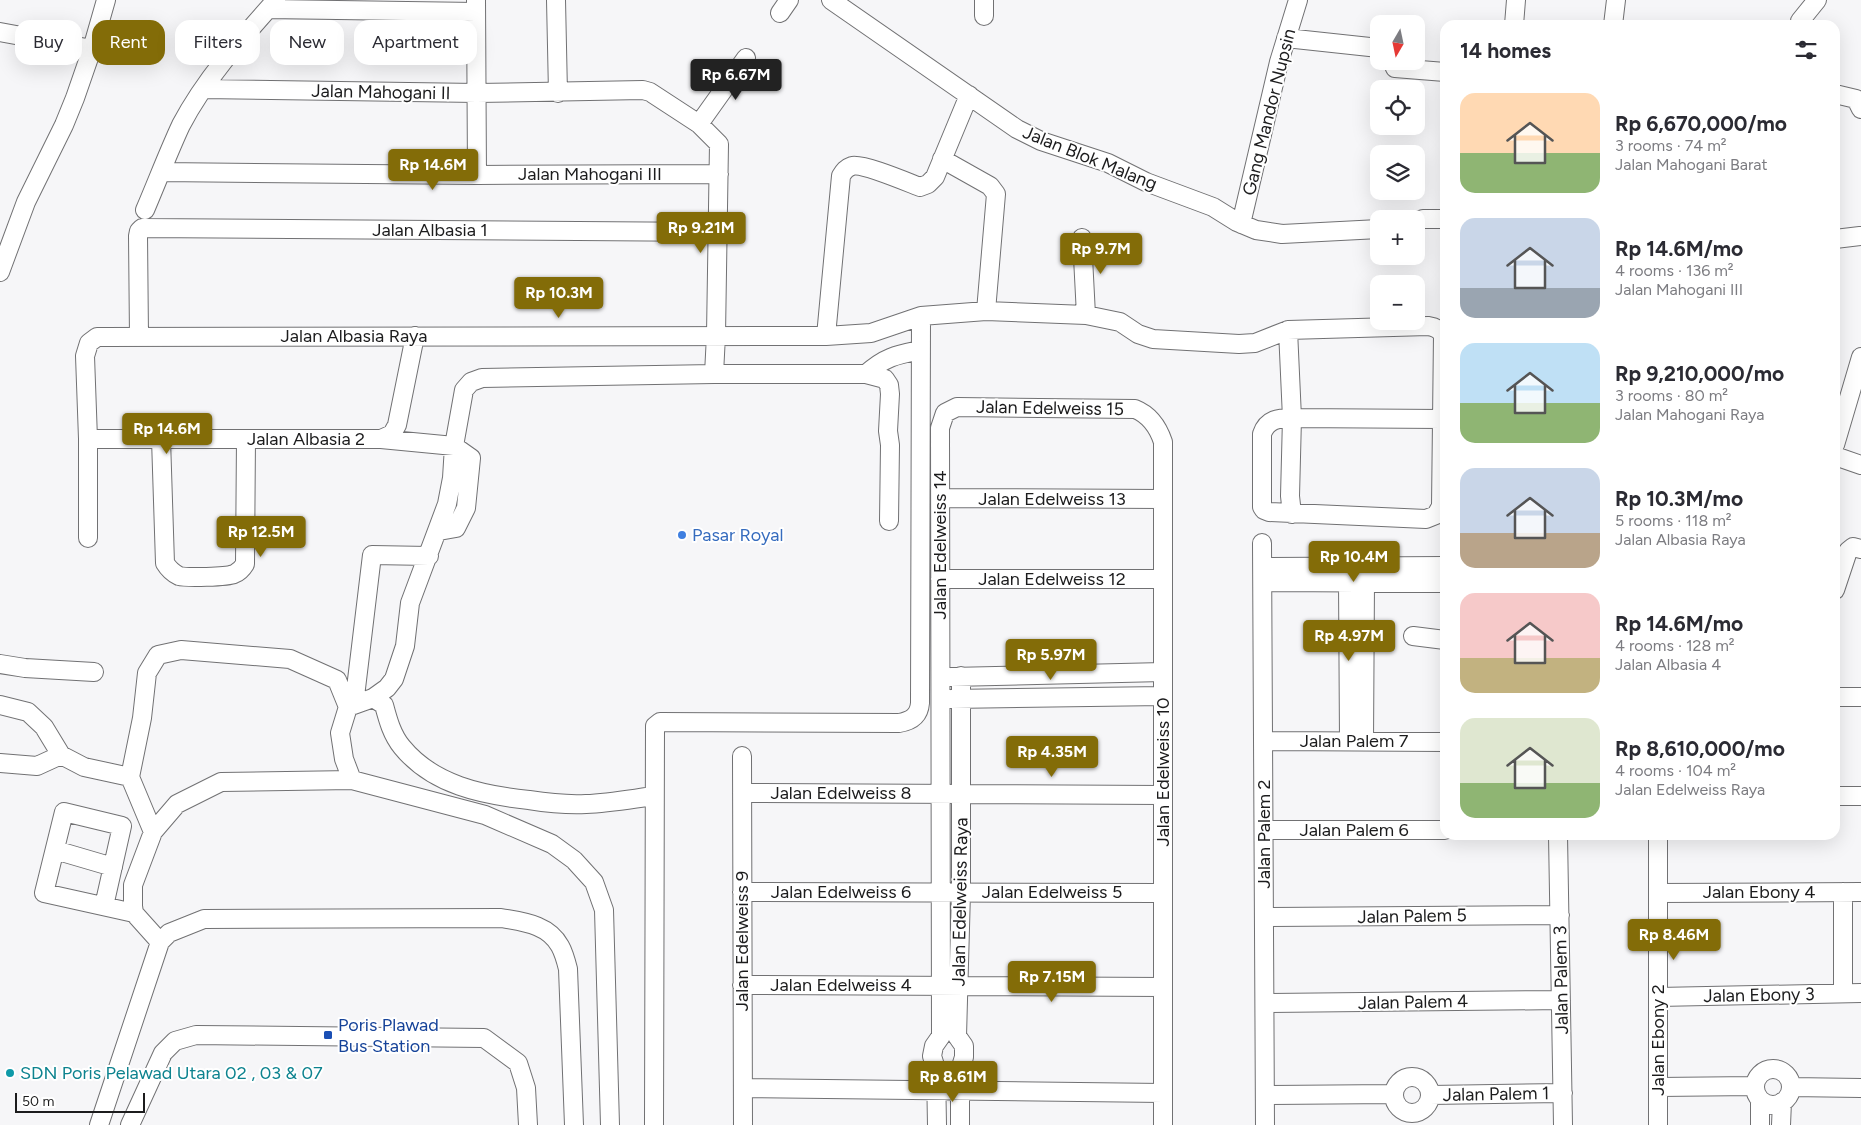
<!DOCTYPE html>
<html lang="en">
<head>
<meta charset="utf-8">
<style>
  body { margin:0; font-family:Figtree,sans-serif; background:#f2f2f3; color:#2b2b33; height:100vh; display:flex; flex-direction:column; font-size:19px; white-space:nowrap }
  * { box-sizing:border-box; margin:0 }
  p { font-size:16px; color:#7c7c81 }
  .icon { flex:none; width:28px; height:28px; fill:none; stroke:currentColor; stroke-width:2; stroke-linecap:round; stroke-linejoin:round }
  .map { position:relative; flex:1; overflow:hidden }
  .drawer { position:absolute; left:1440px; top:20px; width:400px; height:820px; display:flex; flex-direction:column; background:#fff; border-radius:15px; box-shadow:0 5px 20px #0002 }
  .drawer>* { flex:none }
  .banner { position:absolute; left:15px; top:20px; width:475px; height:45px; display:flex; gap:10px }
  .needle { width:32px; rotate:189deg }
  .controls { position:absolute; left:1370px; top:15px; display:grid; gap:10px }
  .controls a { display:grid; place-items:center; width:55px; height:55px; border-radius:10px; background:#fff; box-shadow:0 5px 20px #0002; font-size:25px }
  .scale { position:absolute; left:15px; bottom:12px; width:130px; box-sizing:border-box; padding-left:5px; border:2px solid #1c1c1d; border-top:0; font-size:14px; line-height:18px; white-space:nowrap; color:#1c1c1d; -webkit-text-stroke:4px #fff; paint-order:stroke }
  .price { position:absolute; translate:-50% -42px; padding:0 11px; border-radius:5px; background:#836c08; color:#fff; font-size:16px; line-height:32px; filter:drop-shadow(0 1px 2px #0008) }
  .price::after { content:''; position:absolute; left:50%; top:30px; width:15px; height:11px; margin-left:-8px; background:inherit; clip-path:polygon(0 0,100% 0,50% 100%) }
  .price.active { background:#222; color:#fff }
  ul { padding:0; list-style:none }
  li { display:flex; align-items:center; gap:15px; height:125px; padding:0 20px }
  li span { display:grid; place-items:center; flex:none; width:140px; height:100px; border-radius:15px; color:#555 }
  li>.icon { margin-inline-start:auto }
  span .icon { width:60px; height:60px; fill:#fffc; stroke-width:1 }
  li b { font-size:21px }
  h2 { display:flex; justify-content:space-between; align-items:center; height:60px; padding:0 20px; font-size:21px }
  .chip { padding:0 18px; border-radius:15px; background:#fff; box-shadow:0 5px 20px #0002; font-size:18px; line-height:45px }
  .chip.active { background:#836c08; color:#fff }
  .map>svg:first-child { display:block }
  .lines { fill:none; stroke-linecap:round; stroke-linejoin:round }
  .minor-casing { stroke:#717173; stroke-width:20 }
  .minor { stroke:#fff; stroke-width:18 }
  .shop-dot { fill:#3f7fe0; stroke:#fff; stroke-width:2 }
  .transit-dot { fill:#1a4fb4; stroke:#fff; stroke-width:2 }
  .culture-dot { fill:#0f9aa8; stroke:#fff; stroke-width:2 }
  .labels { text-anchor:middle; stroke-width:4; stroke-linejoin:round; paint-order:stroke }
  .street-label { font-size:18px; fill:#1c1c1d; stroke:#fff }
  .shop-label { font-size:18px; fill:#366cbe; stroke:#fff; text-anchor:start }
  .transit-label { font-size:18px; fill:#164399; stroke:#fff; text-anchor:start }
  .culture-label { font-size:18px; fill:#0d838f; stroke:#fff; text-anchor:start }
</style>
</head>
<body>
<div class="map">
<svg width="1861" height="1125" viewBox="0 0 1861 1125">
  <rect width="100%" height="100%" fill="#f6f6f8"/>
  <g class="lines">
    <defs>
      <path id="minor" d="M476,0L477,175
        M556,0L558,93
        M831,0L1017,129L1041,141L1108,163L1146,182L1213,207L1237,222L1256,230L1282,234L1379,229
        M268,9L476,12
        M780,13L789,0
        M984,16V0
        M1800,21L1817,0
        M1514,25L1516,0
        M1613,25L1616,0
        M0,32L92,49
        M1286,38L1379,48
        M1392,61L1395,68L1445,72
        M203,89L477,93L643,90L650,92L699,124L719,144L716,335L714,374
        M1835,94L1856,99L1861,109
        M699,124L746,58
        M942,159L990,186L996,194L986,311
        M161,172L477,175L719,174
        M145,210C157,182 168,153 181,125C205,79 242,38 276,0
        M1416,222L1423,219H1445
        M1241,224L1279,62L1298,0
        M1082,238L1086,315
        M1835,239L1860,236
        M0,272L26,202L64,125L75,98L92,49L106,0
        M1288,330L1292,418L1290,496L1292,514
        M139,336L138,236L139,231L142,228L718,232
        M826,336L841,176C844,171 846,168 852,166C862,163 907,182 920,187L928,184L935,177L969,95
        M866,374C885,357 896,355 920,350
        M88,439H381L392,434L397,425L415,336
        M161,439L165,563C168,568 173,573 179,576C186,578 227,577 234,574C239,572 242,569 245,564L246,439
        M381,439L454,446L471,458L466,508L456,528L439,531
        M1835,445L1861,357
        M1835,456L1861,465
        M941,498L1163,499
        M88,538V439L85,356L89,343L97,337L826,336L871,333L921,316L986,311L1086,315L1120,322L1138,334L1153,339L1239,344L1255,343L1288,330L1428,326C1435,327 1440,329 1443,335L1441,506L1436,515L1426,519L1269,512L1264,510L1262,507V434C1267,419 1279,418 1292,418L1442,419
        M1262,543L1265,1125
        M1263,567L1445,566
        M940,579H1163
        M1263,582L1445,583
        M1348,582L1349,741
        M1835,590L1848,551L1853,547L1861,549
        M1413,636L1445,640
        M0,664L25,668L94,672
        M951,677L1163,672
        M1835,697H1861
        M373,698L384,705C388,720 392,735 402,747C433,785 482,795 529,800C548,803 567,805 586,804C609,803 631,799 654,796
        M951,699L1163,696
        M0,705L28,712L44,727L61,755
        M354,705L372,555L429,556
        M348,707L373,698L387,688L394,679L405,646L410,603L447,504L452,478L454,446L464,390L471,382L482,378L714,374H866L885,379L889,385L890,394L888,431L890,445L889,521
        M1263,741L1445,742
        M1364,741L1365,582
        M742,756L743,1125
        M0,763L37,766L61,755L84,767L130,777L153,832
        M130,777L142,718L147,673L158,655L181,650L290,659L337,680L348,707L340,733L344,759L352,780
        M742,793L1163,795
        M1835,796H1861
        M1264,830H1445
        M1558,835L1563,1125
        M1658,835V1125
        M55,850L113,867
        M742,892L1163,893
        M1843,892V993
        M1658,893L1861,892
        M104,906L122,826L64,812L44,893L134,913
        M1264,917L1560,915
        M160,942L134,913L133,906V885L153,832L177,804L221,782L352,780L485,815L552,844L574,860L594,882L604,910L610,1125
        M742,985L1163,987
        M1658,997L1861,993
        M1265,1003L1561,1000
        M1755 1087a18 18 0 1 1 36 0a18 18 0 1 1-36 0Z
        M1394 1095a18 18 0 1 1 36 0a18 18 0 1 1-36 0Z
        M1658,1087L1755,1086
        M1791,1087L1861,1088
        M743,1088L1163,1093
        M1265,1095L1394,1094
        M1430,1095L1563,1093
        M1760,1100V1125
        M99,1125L160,942L169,933L204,919L501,918C523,922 548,924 560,946C564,953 566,961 568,969L574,1125
        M130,1125L163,1053L175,1041L196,1035L484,1038L518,1063L526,1088L528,1125
        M654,1125L655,726L660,722L899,723C911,721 919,716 920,703L921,316
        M937,1125L936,1069L932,1056L934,1046L941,1036L940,428L945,413L957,407L1135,409C1150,415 1158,427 1163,442V1125
        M960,1125V1070L964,1057V1046L957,1036L961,892V676
        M1781,1125L1782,1102"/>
    </defs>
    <use href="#minor" class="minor-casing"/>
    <use href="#minor" class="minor"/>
  </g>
  <circle class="shop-dot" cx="682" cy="535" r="5"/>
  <rect class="transit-dot" x="323" y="1030" width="10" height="10" rx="2.5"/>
  <circle class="culture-dot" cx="10" cy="1073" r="5"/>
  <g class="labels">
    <g class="street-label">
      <text transform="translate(381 92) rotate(1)" y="6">Jalan Mahogani II</text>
      <text transform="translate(1269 112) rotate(-76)" y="6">Gang Mandor Nupsin</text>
      <text transform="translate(1090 158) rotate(22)" y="6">Jalan Blok Malang</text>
      <text x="590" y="180">Jalan Mahogani III</text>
      <text x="430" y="236">Jalan Albasia 1</text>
      <text x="354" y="342">Jalan Albasia Raya</text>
      <text transform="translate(1050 408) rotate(1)" y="6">Jalan Edelweiss 15</text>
      <text x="306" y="445">Jalan Albasia 2</text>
      <text x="1052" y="505">Jalan Edelweiss 13</text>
      <text transform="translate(940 545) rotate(-90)" y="6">Jalan Edelweiss 14</text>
      <text x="1052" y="585">Jalan Edelweiss 12</text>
      <text x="1354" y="747">Jalan Palem 7</text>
      <text transform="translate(1163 772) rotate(-90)" y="6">Jalan Edelweiss 10</text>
      <text x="841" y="799">Jalan Edelweiss 8</text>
      <text x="1354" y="836">Jalan Palem 6</text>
      <text transform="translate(1264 834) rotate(-90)" y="6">Jalan Palem 2</text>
      <text x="841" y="898">Jalan Edelweiss 6</text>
      <text x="1052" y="898">Jalan Edelweiss 5</text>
      <text x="1759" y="898">Jalan Ebony 4</text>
      <text transform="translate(960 902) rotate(-89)" y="6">Jalan Edelweiss Raya</text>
      <text transform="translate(1412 916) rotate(-1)" y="6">Jalan Palem 5</text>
      <text transform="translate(742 941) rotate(-90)" y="6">Jalan Edelweiss 9</text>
      <text transform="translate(1561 980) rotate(-91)" y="6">Jalan Palem 3</text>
      <text x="841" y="991">Jalan Edelweiss 4</text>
      <text transform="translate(1759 995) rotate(-1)" y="6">Jalan Ebony 3</text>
      <text transform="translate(1413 1002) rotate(-1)" y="6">Jalan Palem 4</text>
      <text transform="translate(1658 1040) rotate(-90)" y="6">Jalan Ebony 2</text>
      <text transform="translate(1496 1094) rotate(-1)" y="6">Jalan Palem 1</text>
    </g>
    <g class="shop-label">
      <text x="692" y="541">Pasar Royal</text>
    </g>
    <g class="transit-label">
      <text x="338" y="1031">Poris Plawad<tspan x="338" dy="21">Bus Station</tspan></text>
    </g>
    <g class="culture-label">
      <text x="20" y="1079">SDN Poris Pelawad Utara 02 , 03 &amp; 07</text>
    </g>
  </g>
</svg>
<div class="controls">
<a><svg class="needle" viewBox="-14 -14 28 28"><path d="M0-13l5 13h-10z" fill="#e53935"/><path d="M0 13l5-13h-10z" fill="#7c7c81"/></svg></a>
<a><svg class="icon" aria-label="locate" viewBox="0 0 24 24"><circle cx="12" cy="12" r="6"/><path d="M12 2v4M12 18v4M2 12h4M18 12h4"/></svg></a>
<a><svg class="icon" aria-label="layers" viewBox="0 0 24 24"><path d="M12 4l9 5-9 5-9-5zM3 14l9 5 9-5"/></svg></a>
<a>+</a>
<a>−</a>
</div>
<div class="scale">50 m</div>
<b class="price active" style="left:736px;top:101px">Rp 6.67M</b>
<b class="price" style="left:433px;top:191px">Rp 14.6M</b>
<b class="price" style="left:701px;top:254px">Rp 9.21M</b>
<b class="price" style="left:1101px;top:275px">Rp 9.7M</b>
<b class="price" style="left:559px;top:319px">Rp 10.3M</b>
<b class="price" style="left:167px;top:455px">Rp 14.6M</b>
<b class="price" style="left:261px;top:558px">Rp 12.5M</b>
<b class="price" style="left:1354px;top:583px">Rp 10.4M</b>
<b class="price" style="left:1349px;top:662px">Rp 4.97M</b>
<b class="price" style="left:1051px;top:681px">Rp 5.97M</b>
<b class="price" style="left:1052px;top:778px">Rp 4.35M</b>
<b class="price" style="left:1674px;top:961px">Rp 8.46M</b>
<b class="price" style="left:1052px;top:1003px">Rp 7.15M</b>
<b class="price" style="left:953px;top:1103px">Rp 8.61M</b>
<div class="banner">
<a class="chip">Buy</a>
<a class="chip active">Rent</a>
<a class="chip">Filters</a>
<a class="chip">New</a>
<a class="chip">Apartment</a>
</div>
<section class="drawer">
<h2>14 homes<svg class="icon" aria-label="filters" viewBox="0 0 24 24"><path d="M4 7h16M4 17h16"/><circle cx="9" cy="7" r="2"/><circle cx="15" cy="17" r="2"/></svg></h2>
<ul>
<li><span style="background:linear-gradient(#ffd9b3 60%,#8fb573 0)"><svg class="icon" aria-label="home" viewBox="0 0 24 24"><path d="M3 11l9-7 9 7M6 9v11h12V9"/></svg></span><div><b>Rp 6,670,000/mo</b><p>3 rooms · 74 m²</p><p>Jalan Mahogani Barat</p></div></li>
<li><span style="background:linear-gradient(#c9d6e8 70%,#9aa5b1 0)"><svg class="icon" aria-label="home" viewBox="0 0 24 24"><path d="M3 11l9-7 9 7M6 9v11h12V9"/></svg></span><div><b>Rp 14.6M/mo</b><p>4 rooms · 136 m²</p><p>Jalan Mahogani III</p></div></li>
<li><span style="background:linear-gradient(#bfe0f5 60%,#8fb573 0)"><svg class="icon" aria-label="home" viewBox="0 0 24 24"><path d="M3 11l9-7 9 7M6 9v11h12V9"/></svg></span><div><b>Rp 9,210,000/mo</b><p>3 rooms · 80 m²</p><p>Jalan Mahogani Raya</p></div></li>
<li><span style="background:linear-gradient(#c9d6e8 65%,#b9a48a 0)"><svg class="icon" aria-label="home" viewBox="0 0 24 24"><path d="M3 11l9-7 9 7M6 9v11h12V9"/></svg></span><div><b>Rp 10.3M/mo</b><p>5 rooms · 118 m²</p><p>Jalan Albasia Raya</p></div></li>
<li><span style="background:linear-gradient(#f6c9c9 65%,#c2b280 0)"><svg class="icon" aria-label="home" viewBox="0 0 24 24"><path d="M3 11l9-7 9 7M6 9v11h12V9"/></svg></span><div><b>Rp 14.6M/mo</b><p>4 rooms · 128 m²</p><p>Jalan Albasia 4</p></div></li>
<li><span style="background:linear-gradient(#dfe7d0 65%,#8fb573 0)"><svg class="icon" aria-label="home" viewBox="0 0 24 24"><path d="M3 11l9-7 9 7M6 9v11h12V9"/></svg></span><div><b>Rp 8,610,000/mo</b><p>4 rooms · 104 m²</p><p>Jalan Edelweiss Raya</p></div></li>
</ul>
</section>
</div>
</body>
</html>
